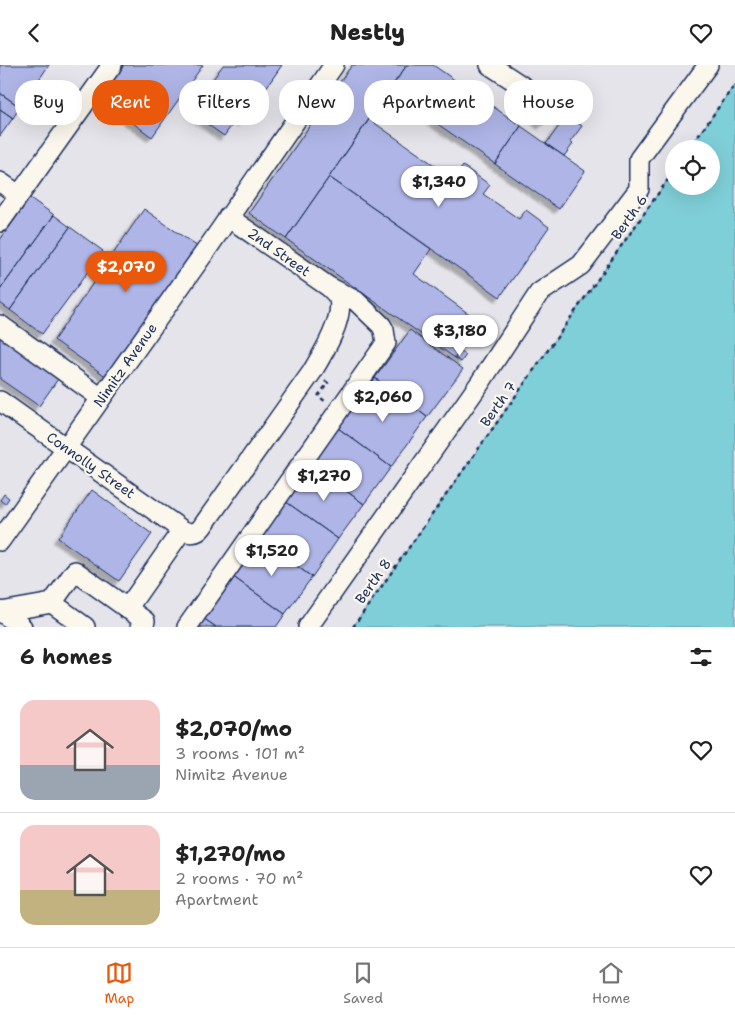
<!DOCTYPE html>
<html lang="en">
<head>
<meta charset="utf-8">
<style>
  body { margin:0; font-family:"Shantell Sans",sans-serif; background:#f6f6f6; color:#222; height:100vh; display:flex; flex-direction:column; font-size:19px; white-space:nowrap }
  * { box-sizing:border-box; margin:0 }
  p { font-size:16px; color:#767676 }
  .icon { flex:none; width:28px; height:28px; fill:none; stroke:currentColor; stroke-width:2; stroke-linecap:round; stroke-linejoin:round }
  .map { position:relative; height:562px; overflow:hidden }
  .panel { display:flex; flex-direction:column; background:#fff; flex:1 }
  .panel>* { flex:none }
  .hud { position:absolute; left:15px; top:15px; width:705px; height:45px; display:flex; gap:10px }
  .tools { position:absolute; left:665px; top:75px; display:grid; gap:10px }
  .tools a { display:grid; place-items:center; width:55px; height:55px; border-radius:50%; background:#fff; box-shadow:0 5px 20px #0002; font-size:25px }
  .price { position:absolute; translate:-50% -42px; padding:0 11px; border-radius:18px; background:#fff; color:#222; font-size:16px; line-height:32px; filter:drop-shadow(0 1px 2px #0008) }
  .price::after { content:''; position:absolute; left:50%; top:30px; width:15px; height:11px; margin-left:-8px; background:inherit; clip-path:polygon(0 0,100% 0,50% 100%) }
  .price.selected { background:#ea580c; color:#fff }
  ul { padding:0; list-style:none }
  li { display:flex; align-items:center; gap:15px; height:125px; padding:0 20px }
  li+li { border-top:1px solid #e0e0e0 }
  li span { display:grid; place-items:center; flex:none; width:140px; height:100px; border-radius:15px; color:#555 }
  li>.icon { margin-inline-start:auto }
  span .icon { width:60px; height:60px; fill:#fffc; stroke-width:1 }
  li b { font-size:21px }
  h2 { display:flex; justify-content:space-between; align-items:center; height:60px; padding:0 20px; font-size:21px }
  .chip { padding:0 18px; border-radius:20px; background:#fff; box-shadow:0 5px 20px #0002; font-size:18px; line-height:45px }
  .chip.selected { background:#ea580c; color:#fff }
  header { display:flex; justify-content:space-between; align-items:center; height:65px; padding:0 20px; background:#fff; font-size:22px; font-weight:800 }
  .dock { display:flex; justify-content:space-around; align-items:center; height:70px; border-top:1px solid #e0e0e0; background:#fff; font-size:14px; color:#767676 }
  .dock a { display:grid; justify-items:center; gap:2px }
  .dock .selected { color:#ea580c }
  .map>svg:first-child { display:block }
  .water { fill:#7fcfd8; stroke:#578fa7 }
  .building { fill:#afb6e7; stroke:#1b2f5e; filter:url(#shadow) }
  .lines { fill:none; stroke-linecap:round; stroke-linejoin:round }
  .minor-casing { stroke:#1b2f5e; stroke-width:22 }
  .path { stroke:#1b2f5e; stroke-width:2.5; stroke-dasharray:4 4; stroke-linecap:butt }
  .minor { stroke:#fbf7ec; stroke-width:19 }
  .labels { text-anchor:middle; stroke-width:4.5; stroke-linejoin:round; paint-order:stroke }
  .street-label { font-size:14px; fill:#1b2f5e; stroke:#fbf7ec }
</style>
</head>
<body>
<header><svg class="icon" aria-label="back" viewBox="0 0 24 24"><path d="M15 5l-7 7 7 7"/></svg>Nestly<svg class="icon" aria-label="heart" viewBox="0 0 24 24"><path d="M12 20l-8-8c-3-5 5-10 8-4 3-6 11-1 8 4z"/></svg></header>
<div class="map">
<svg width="735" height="562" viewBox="0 0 735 562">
  <defs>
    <filter id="shadow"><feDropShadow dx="-4.5" dy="4.5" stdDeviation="1" flood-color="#0004"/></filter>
  </defs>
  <rect width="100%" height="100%" fill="#e4e4ea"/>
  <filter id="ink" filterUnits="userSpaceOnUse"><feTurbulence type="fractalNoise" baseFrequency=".02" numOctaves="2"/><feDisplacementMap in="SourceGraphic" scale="10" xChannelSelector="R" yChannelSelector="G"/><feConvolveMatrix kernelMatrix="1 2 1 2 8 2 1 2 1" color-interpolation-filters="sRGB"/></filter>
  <g filter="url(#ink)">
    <path class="water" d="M735,19V562H353L674,106V121H711V84H689Z"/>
    <path class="building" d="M0,0H49L20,42L0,28Z
      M124,0H203L152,72L100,34Z
      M223,0H282L242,57L237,53L224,71L190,47Z
      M352,0H407L286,174L249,148Z
      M407,0H433L521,61L495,99L389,25Z
      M0,28L20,42L13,53L0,44Z
      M0,44L13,53L0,71Z
      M541,47L548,53L542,60L536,54Z
      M567,50L582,61L570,77L573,79L564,91L546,79Z
      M369,54L454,114L463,101L490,120L483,129L519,154L526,145L549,162L500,232L329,112Z
      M521,61L585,106L559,144L495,99Z
      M329,112L431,184L414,209L480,257L455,293L286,174Z
      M30,133L54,150L0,225V175Z
      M144,144L198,182L107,312L54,275Z
      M54,150L70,162L10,245L0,238V225Z
      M70,162L103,186L42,269L10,245Z
      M410,265L463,304L427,352L375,313Z
      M0,269L60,311L39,341L0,314Z
      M460,286L466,290L461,297L455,293Z
      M375,313L427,352L391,402L338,363Z
      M338,363L391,402L364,439L311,400Z
      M311,400L364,439L338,474L285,436Z
      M92,425L152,469L119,516L58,473Z
      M4,429L9,433L5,439L0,435Z
      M285,436L338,474L312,512L259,474Z
      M259,474L312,512L285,549L232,511Z
      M232,511L285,549L276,562H216L203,553Z
      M203,553L216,562H196Z"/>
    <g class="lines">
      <defs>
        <path id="minor" d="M490,0L560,46
          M0,117L19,130
          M0,157L112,0
          M0,260L101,333
          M0,336L182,465C190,469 197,469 202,462L312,307C322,290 344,255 339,234C337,229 333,226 329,222
          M0,476L207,184L334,0
          M127,544L182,465
          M0,546L22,562
          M1,547L52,538
          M85,562L52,538L75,506L145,556L140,562
          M187,562L386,278L384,265L381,260L356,236L329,222L228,152
          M308,562L480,318L539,228L581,200L639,124V94L708,0"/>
      </defs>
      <use href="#minor" class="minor-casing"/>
      <path class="path" d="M689,84L735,19
        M325,316L328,318L318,331L325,336L326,334
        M353,562L674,106"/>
      <use href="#minor" class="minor"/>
    </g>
  </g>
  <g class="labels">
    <g class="street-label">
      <text transform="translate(629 152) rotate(-55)" y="5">Berth 6</text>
      <text transform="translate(279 187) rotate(35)" y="5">2nd Street</text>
      <text transform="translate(125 300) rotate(-55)" y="5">Nimitz Avenue</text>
      <text transform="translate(498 339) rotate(-55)" y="5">Berth 7</text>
      <text transform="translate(91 400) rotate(35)" y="5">Connolly Street</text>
      <text transform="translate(373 516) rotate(-55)" y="5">Berth 8</text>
    </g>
  </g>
</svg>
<div class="tools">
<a><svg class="icon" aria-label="locate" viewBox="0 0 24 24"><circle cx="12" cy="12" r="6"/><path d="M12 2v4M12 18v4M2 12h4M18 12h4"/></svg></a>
</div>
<b class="price" style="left:439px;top:143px">$1,340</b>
<b class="price selected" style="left:126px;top:228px">$2,070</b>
<b class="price" style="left:460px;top:292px">$3,180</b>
<b class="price" style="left:383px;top:358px">$2,060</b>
<b class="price" style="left:324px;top:437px">$1,270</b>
<b class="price" style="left:272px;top:512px">$1,520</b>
<div class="hud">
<a class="chip">Buy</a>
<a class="chip selected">Rent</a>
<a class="chip">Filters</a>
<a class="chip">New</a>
<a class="chip">Apartment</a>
<a class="chip">House</a>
</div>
</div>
<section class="panel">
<h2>6 homes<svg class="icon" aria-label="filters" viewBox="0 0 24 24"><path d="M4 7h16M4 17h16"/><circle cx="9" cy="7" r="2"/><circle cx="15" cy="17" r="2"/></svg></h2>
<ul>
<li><span style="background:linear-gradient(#f6c9c9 65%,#9aa5b1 0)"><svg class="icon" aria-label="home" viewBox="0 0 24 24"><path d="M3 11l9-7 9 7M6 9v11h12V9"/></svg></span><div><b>$2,070/mo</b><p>3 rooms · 101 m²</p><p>Nimitz Avenue</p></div><svg class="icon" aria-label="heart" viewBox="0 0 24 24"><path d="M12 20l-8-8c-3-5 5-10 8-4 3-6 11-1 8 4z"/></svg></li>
<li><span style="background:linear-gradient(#f6c9c9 65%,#c2b280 0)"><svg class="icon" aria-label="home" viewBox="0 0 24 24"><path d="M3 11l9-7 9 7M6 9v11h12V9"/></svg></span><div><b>$1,270/mo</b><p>2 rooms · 70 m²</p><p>Apartment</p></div><svg class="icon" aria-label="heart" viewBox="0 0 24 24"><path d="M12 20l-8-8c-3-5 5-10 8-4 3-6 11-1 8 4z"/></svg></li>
</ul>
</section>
<nav class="dock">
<a class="selected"><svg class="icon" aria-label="map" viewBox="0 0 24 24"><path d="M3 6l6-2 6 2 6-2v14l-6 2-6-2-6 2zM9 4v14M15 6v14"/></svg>Map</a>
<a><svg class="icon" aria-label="saved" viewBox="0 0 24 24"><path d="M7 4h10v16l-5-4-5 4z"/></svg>Saved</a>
<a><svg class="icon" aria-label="home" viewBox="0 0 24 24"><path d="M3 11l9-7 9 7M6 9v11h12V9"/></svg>Home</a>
</nav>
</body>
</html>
